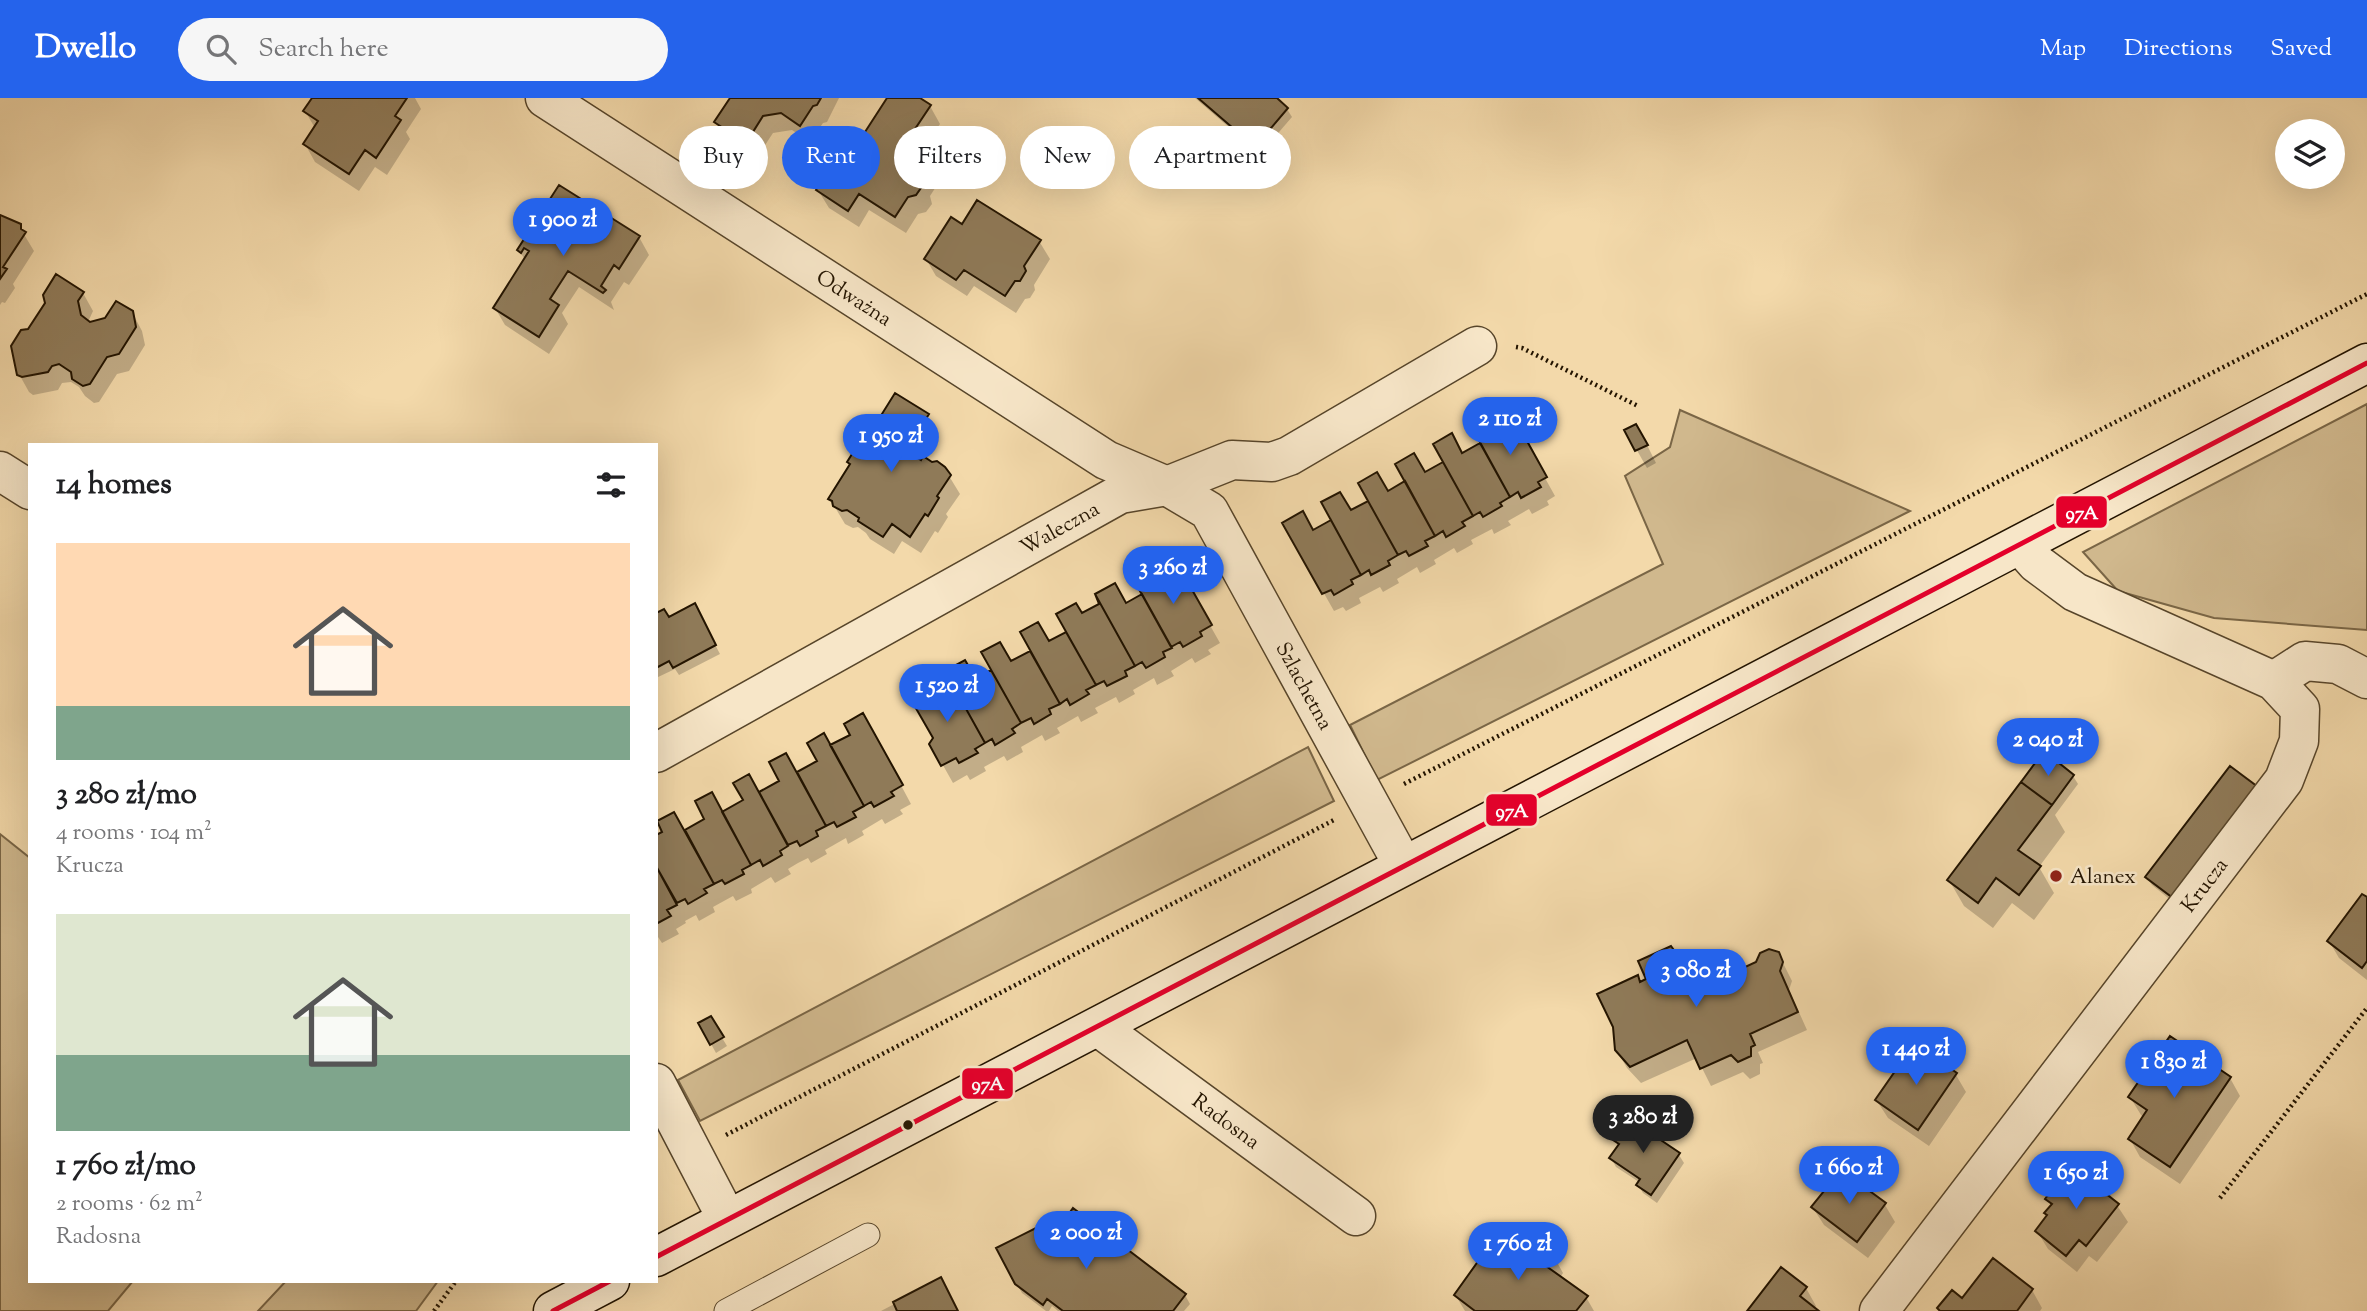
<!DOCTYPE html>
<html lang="en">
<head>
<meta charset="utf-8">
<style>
  body { margin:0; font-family:"Sorts Mill Goudy",serif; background:#f6f6f6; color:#202124; height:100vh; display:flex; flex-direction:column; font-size:26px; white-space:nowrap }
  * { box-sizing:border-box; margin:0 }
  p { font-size:23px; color:#757577 }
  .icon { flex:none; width:38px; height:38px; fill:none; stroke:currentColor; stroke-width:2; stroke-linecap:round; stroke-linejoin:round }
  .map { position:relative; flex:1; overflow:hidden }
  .drawer { position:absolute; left:28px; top:345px; width:630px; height:840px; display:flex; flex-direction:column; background:#fff; border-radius:0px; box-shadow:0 7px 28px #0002 }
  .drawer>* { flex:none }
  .guide { position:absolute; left:679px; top:28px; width:665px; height:63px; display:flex; gap:14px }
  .controls { position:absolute; left:2275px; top:21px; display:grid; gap:14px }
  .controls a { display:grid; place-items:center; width:70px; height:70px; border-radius:50%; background:#fff; box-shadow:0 7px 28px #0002; font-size:35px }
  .price { position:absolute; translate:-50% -60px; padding:0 16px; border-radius:24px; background:#2563eb; color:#fff; font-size:23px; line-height:46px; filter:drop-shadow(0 2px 4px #0008) }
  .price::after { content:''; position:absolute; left:50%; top:42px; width:21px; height:16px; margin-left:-10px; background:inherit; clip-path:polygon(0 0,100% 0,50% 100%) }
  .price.selected { background:#222; color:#fff }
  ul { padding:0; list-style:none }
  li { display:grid; align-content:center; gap:14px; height:371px; padding:0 28px }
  li span { display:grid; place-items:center; height:217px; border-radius:0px; color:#555 }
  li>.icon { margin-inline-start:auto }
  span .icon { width:126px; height:126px; fill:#fffc; stroke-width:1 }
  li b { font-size:30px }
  h2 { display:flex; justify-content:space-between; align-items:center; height:84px; padding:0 28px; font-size:30px }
  .tag { padding:0 24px; border-radius:32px; background:#fff; box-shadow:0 7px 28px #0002; font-size:24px; line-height:63px }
  .tag.selected { background:#2563eb; color:#fff }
  header { display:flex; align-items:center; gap:42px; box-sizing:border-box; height:98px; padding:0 35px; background:#2563eb; color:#fff }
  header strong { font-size:33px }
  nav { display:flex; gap:38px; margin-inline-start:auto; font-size:24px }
  .search { width:490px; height:63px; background:#f6f6f6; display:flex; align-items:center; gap:18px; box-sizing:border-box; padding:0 24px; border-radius:38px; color:#757577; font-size:26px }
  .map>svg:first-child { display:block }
  .green { fill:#d0b88d; stroke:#7a6646; stroke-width:2 }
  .shadow { fill:#0003 }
  .building { fill:#8f7a58; stroke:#231400; stroke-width:2 }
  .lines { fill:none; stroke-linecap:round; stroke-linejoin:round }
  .service-casing { stroke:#57452a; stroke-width:25 }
  .minor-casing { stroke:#57452a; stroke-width:41 }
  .secondary-casing { stroke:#231400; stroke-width:41 }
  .path { stroke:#231400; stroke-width:4.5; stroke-dasharray:2 3.5; stroke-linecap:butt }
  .service { stroke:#f7e6c8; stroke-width:23 }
  .minor { stroke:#f7e6c8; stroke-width:38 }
  .secondary { stroke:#f7e6c8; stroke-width:38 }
  .bus-1-casing { stroke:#f7e6c8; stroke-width:10 }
  .bus-1 { stroke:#e4002b; stroke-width:5 }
  .poi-dot { fill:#8f2418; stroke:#f7e6c8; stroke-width:2.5 }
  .bus-dot { fill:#231400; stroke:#f7e6c8; stroke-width:2.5 }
  .labels { text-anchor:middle; stroke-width:5; stroke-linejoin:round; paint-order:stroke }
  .street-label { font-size:21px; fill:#231400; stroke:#f7e6c8 }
  .poi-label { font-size:21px; fill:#231400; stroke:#f7e6c8; text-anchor:start }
  .line-badge { stroke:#f7e6c8; stroke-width:2.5 }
  .badge-label { font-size:19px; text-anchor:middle; font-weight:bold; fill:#fff }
</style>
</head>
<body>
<header>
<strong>Dwello</strong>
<div class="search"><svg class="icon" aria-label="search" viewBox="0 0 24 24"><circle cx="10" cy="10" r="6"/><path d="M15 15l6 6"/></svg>Search here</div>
<nav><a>Map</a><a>Directions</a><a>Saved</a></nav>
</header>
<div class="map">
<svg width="2367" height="1213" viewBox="0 0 2367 1213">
  <rect width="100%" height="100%" fill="#f3d9aa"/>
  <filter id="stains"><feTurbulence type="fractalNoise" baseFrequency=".00286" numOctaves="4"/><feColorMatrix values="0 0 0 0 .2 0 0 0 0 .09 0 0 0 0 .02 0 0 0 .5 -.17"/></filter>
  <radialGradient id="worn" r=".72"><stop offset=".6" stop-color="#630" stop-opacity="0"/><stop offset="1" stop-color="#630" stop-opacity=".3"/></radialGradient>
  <path class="green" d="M2367,306V532L2214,520L2118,493L2083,454Z
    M1680,312L1910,413L1377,682L1350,627L1663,466L1625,378L1670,349Z
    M1308,649L1334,703L700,1023L678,982Z
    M0,736L30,760V1183H133L108,1213H0Z
    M286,1183H438L416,1213H258Z"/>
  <path class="shadow" d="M314,0H415L421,11L406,34L410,41L387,77L375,69L359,93L315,64L305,46L315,30L305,13Z
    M732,0H839L827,24L823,25L810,44L792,32L773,35L756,61L727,42L716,24Z
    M889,0H916L930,8L940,26L929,42L940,49L950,67L930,98L932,106L926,114L918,116L906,135L869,112L859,129L829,110L818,92L855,53Z
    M1195,0H1278L1276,2L1287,11L1292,19L1260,56Z
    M560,89L639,139L649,157L629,187L624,184L611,204L614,212L579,189L562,215L568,226L549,256L505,227L495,210L525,162L519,152Z
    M0,119L19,128L34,153L13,186L15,190L5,205L2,204L0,207Z
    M962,128L1039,143L1050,161L1034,187L1035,192L1030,200L1025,201L1016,215L974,188L967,198L936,178L926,161Z
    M83,195L93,213L88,224L90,226L132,214L142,233L145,247L129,273L117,276L99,304L94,305L85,298L79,289L71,284L62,285L58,292L33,297L29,294L19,276L29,233Z
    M927,318L937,335L922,360L949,378L960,396L946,416L948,419L938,435L935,433L921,455L902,443L894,456L870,441L866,435L858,429L853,430L845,426L830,401L862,350Z
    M1516,328L1555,398L1547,403L1549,407L1532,416L1529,411L1508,423L1511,427L1494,436L1492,431L1471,442L1473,446L1457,455L1454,450L1434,462L1436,466L1420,475L1417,469L1397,481L1399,485L1383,494L1380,489L1359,500L1361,505L1346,513L1343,509L1334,513L1284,425L1313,434Z
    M1626,333L1646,345L1656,365L1647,370Z
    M1181,476L1220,545L1208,552L1211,556L1195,565L1192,560L1171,573L1174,578L1157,587L1154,580L1133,592L1135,596L1119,605L1116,599L1095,610L1098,615L1081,624L1078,618L1057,630L1060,635L1045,643L1042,637L1021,649L1023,654L1007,663L1004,658L984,669L986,673L970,682L967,677L953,685L931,646L935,640L936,603L1068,534L1081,518L1125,506Z
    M694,507L720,556L679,577L675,571L656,580V517L668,521Z
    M873,635L911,706L900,712L903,716L885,726L882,721L862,733L864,737L848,746L846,740L825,752L827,756L811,765L808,760L798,765L788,771L791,776L775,785L771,779L751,791L752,795L736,803L733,798L713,809L715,814L699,823L696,817L685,823L686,825L676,831L679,836L662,845L658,839L656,840V739L684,735L819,664L830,649Z
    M2230,670L2178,808L2152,787L2147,779Z
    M2073,678L2078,686L2055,717L2065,734L2039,769L2054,795L2034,822L2012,805L1993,830L1964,808L1949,782Z
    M2367,801V882L2339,860L2329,843Z
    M1778,855L1792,883L1789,892L1807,932L1758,954L1763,965L1760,966V976L1750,981L1743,974L1711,988L1697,960L1641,985L1627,970L1616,951L1641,886L1682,867L1695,893L1707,896Z
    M710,920L727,948L716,955L700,926Z
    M1956,977L1966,994L1929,1048L1888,1020L1877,1003Z
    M2230,980L2240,998L2180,1086L2140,1059L2130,1041L2144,1020L2141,1017L2130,999Z
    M1629,1023L1679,1057L1684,1065L1657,1105L1643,1095L1638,1087L1639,1084L1616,1069L1611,1060L1619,1048L1615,1042Z
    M1841,1074L1885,1107L1895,1124L1868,1160L1824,1127L1813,1110Z
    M2107,1092L2128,1124L2097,1164L2089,1158L2077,1174L2048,1151L2037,1133L2048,1119L2052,1109L2047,1101Z
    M1053,1140L1185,1197L1190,1206L1184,1213H1058L1052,1208L1049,1213H1046L1022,1195L1017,1186Z
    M1553,1157L1563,1175L1560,1180L1586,1199L1594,1213H1465L1456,1198L1528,1158Z
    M940,1182L957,1213H881Z
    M1806,1190L1816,1208L1814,1211L1817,1213H1749Z
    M2032,1192L2042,1210L2040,1213H1941L1962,1202Z"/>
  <path class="building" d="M312,0H407L395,18L401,22L376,60L365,52L349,76L303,46L318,23L303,13Z
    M730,0H821L817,7L813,8L800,28L781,15L763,18L746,45L714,24Z
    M887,0H920L931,7L915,31L941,48L921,80L923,87L916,97L908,99L895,119L859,96L848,113L816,92L846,46L854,51Z
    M1198,0H1277L1288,10L1255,49Z
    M559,87L640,138L619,171L614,167L601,188L606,192L603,195L568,173L550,201L559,207L539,239L493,210L529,153L524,150L521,155L517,152Z
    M977,102L1041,142L1024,168L1026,173L1020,183H1015L1005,198L964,172L956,182L924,161L951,119L962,126Z
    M0,117L21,126V131L26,134L3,169L7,171L0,181Z
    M56,176L84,194L78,203L81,217L90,224L105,220L116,203L133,213L136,229L119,256L107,259L90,286L83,288L72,281L71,274L59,266L52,268L48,274L22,279L17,277L11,248L21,232L28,231L45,205L43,197Z
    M895,295L929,316L908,349L913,353L911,356L921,362L923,358L932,364L937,363L945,369L951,377L937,398L939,400L928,418L925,416L910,439L892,426L883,439L858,423L859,420L847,412L842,413L833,408L832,403L828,401L850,366L847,364L859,345L862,348Z
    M1489,316L1499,335L1517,325L1547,379L1538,384L1541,389L1521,400L1518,394L1510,399L1470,326Z
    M1636,326L1648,347L1635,353L1624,332Z
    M1452,335L1462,355L1480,345L1510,399L1500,405L1502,408L1483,419L1480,414L1473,418L1433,346Z
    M1414,355L1425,374L1443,364L1473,418L1462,424L1465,428L1446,439L1443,433L1435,438L1395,366Z
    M1377,374L1388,393L1405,383L1435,438L1425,443L1428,448L1409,458L1406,453L1398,457L1358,385Z
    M1340,394L1351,412L1368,403L1398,457L1388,463L1390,467L1371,477L1369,472L1361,477L1321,404Z
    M1303,413L1313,432L1331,422L1361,477L1351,482L1353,486L1334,497L1331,492L1322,496L1282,425Z
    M1151,466L1162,485L1182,474L1212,527L1200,534L1202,538L1183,549L1180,544L1171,549L1131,477Z
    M1115,485L1126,505L1142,496L1172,550L1163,554L1165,559L1146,570L1142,564L1135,568L1095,496Z
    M1095,496L1135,568L1125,573L1127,578L1107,588L1104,583L1096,587L1056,516L1076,505L1082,515L1099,506Z
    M695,505L716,547L673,570L669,563L656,570V515L664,511L669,519Z
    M1038,524L1049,543L1066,534L1096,587L1086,592L1089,596L1070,607L1067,601L1060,606L1020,534Z
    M1000,544L1011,563L1030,553L1060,606L1049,611L1051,616L1034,626L1031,620L1021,625L981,554Z
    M965,562L976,581L991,572L1021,625L1012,631L1015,635L995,647L992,641L985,645L945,573Z
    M926,582L937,601L955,591L985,645L975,651L978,655L959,665L956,660L941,668L929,646L933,640L906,593Z
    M863,615L903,687L891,694L894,698L874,709L871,704L864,708L830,647L850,637L844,626Z
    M824,635L864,708L853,714L856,719L837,729L834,724L826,728L797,674L817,663L807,645Z
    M2044,653L2074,677L2052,707L2021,684Z
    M786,655L826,728L816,733L818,738L800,748L797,743L788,747L759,694L779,683L769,664Z
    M2230,668L2258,689L2173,800L2145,779Z
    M749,676L788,748L780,753L782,757L763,768L760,762L751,767L722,714L743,702L733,685Z
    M2021,684L2052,707L2018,752L2041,768L2019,797L1996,780L1978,805L1947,782Z
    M712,694L751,767L742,772L744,776L725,786L722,782L714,786L685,732L704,721L695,703Z
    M674,714L714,786L704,791L707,795L688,806L685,801L677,805L656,768V737L662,734L657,723Z
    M656,768L677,807L667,812L671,818L656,826Z
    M2362,796L2367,799V863L2362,870L2327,843Z
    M1671,848L1684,866L1691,893L1704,888L1707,894L1719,888L1717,882L1756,864L1760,855L1769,851L1779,854L1783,864L1780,873L1798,914L1750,936L1755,947L1751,949V958L1738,964L1731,957L1700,971L1687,942L1630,969L1615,952L1613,929L1597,896L1638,877L1640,884L1646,881L1638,863Z
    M711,918L724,939L710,947L698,925Z
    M2170,938L2231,979L2170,1069L2128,1041L2147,1012L2128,999Z
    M1914,946L1957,975L1918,1032L1875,1002Z
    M1628,1020L1680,1055L1651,1097L1636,1087L1640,1081L1609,1060L1619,1046L1613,1042Z
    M2070,1068L2085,1079L2088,1075L2108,1090L2105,1095L2119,1106L2086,1148L2079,1142L2066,1158L2035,1133L2047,1117L2044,1115L2052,1106L2045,1101Z
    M1841,1072L1886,1105L1857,1144L1811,1109Z
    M1073,1110L1186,1196L1173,1213H1063L1047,1201L1043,1207L1015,1186L996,1150L1040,1128L1053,1138Z
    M1499,1134L1527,1155L1536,1144L1554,1156L1546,1168L1588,1198L1576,1213H1475L1454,1197Z
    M1993,1160L2033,1191L2017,1213H1940L1937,1210L1952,1192L1962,1200Z
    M1781,1169L1807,1189L1800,1198L1819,1213H1747Z
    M941,1179L958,1213H897L893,1204Z"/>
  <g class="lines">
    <defs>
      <path id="service" d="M726,1213L868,1137"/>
      <g id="minor">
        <path id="s1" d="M545,0L1106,362L1167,388L1209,413L1403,767"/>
        <path d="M0,373L30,392"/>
        <path d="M2274,583L2305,563L2338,566L2367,581"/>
        <path id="s2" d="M656,655L1120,396L1167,388L1232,362L1272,364L1289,358L1477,248"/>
        <path id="s3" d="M1098,929L1356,1118"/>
        <path d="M656,985L727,1121"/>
        <path id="s4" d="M1879,1213L2284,682L2299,643L2300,611L2274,583L2075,494L2036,465L2020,447"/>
      </g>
      <path id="secondary" d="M656,1159L2367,265
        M553,1213L610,1183"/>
    </defs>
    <use href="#service" class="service-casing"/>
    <use href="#minor" class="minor-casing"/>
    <use href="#secondary" class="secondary-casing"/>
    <path class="path" d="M1516,249L1522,250L1638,308
      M1404,686L2367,196
      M726,1037L1334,722
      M2220,1100L2367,910
      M434,1213L456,1183"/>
    <use href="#service" class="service"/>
    <use href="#minor" class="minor"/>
    <use href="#secondary" class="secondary"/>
    <defs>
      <path id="bus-1" d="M656,1159L2367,265
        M553,1213L610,1183"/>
    </defs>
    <use href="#bus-1" class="bus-1-casing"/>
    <use href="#bus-1" class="bus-1"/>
  </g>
  <circle class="poi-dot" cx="2056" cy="778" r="7"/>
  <circle class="bus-dot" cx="908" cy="1027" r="6"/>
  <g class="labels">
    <g class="street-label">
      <text dy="7" stroke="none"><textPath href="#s1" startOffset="368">Odważna</textPath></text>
      <text dy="7" stroke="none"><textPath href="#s2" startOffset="462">Waleczna</textPath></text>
      <text dy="7" stroke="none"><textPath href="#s1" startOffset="982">Szlachetna</textPath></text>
      <text dy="7" stroke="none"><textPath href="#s4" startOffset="536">Krucza</textPath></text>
      <text dy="7" stroke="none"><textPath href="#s3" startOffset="159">Radosna</textPath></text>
    </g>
    <g class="poi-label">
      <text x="2070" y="785">Alanex</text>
    </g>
  </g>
  <g class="line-badge">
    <rect x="2055" y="397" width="53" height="34" rx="7" fill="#e4002b"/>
    <rect x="1485" y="695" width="53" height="34" rx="7" fill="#e4002b"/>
    <rect x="961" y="969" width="53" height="33" rx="7" fill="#e4002b"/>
  </g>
  <g class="badge-label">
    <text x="2082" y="421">97A</text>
    <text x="1512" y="719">97A</text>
    <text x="988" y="992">97A</text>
  </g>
  <rect width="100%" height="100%" filter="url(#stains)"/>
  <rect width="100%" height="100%" fill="url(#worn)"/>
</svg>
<div class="controls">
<a><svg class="icon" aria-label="layers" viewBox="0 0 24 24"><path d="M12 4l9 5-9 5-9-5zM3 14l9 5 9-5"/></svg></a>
</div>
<b class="price" style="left:563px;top:160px">1 900 zł</b>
<b class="price" style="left:1510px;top:359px">2 110 zł</b>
<b class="price" style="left:891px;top:376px">1 950 zł</b>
<b class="price" style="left:1173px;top:508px">3 260 zł</b>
<b class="price" style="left:947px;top:626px">1 520 zł</b>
<b class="price" style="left:2048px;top:680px">2 040 zł</b>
<b class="price" style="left:1696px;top:911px">3 080 zł</b>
<b class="price" style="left:1916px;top:989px">1 440 zł</b>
<b class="price" style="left:2174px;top:1002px">1 830 zł</b>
<b class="price selected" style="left:1643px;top:1057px">3 280 zł</b>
<b class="price" style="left:1849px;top:1108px">1 660 zł</b>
<b class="price" style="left:2076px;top:1113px">1 650 zł</b>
<b class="price" style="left:1086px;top:1173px">2 000 zł</b>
<b class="price" style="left:1518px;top:1184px">1 760 zł</b>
<div class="guide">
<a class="tag">Buy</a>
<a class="tag selected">Rent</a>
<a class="tag">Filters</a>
<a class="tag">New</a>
<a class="tag">Apartment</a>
</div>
<section class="drawer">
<h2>14 homes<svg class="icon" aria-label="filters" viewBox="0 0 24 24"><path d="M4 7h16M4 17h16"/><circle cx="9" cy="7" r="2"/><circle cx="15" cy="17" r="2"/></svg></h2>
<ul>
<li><span style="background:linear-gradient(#ffd9b3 75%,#7fa58c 0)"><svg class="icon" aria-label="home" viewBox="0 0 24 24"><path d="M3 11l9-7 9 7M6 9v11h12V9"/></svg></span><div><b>3 280 zł/mo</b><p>4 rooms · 104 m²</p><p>Krucza</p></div></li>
<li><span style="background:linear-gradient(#dfe7d0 65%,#7fa58c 0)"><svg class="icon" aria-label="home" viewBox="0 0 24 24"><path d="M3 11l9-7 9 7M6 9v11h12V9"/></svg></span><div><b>1 760 zł/mo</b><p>2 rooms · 62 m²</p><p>Radosna</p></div></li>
</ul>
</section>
</div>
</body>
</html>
